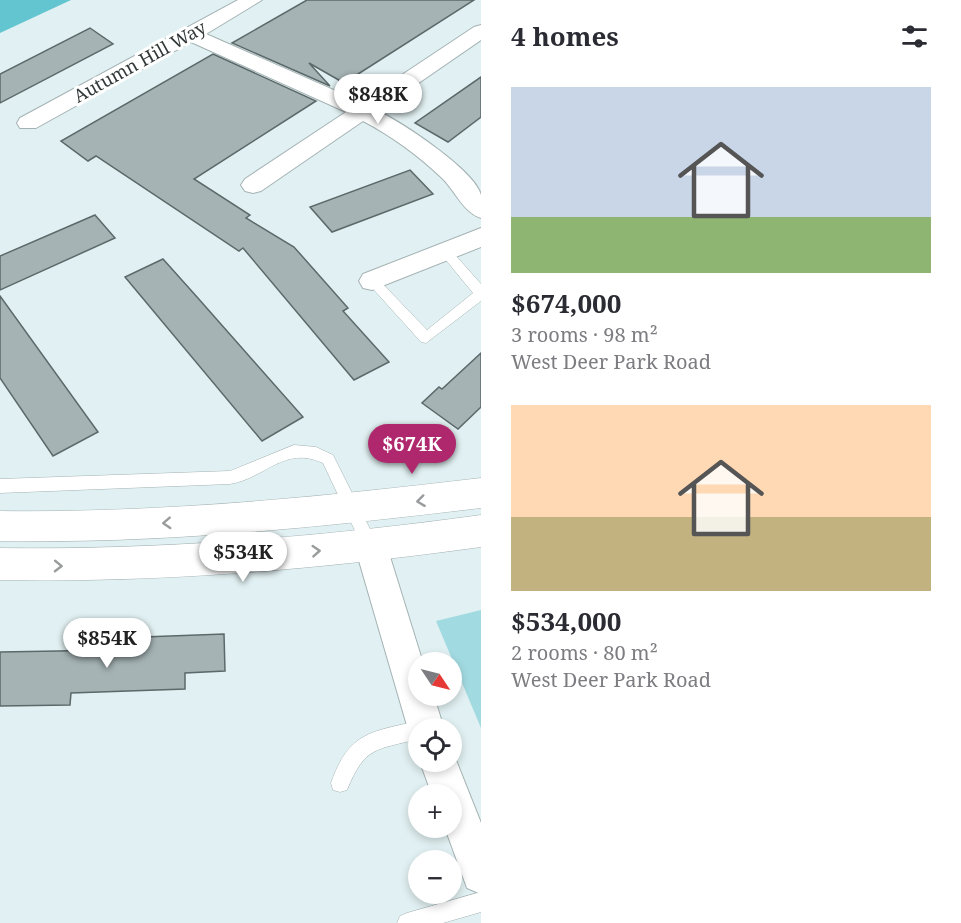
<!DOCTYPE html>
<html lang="en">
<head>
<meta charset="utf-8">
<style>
  body { margin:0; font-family:"Noto Serif",serif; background:#f2f2f3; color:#2b2b33; height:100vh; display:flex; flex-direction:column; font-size:22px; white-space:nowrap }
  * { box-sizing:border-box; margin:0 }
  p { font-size:20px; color:#7c7c81 }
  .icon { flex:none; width:33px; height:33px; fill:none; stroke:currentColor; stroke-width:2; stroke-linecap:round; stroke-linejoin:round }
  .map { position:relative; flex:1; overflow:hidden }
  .details { display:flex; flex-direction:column; background:#fff; width:480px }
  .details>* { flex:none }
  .needle { width:39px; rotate:125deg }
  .tools { position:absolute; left:408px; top:652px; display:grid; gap:12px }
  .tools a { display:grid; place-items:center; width:54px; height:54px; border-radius:50%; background:#fff; box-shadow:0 3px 9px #0003; font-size:30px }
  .price { position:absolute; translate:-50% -51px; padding:0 14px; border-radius:21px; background:#fff; color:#222; font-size:20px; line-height:39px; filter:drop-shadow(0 2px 3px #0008) }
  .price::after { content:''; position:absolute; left:50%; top:36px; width:18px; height:14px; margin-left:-9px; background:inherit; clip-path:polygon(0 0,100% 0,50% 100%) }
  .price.current { background:#af286d; color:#fff }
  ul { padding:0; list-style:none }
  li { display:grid; align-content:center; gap:12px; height:318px; padding:0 30px }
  li span { display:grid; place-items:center; height:186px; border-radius:0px; color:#555 }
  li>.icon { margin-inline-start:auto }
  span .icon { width:108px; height:108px; fill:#fffc; stroke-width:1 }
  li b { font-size:26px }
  h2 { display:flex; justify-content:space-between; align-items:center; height:72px; padding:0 30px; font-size:26px }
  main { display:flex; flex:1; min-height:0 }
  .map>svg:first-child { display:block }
  .green { fill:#a2dae1 }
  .forest { fill:#62c5cf }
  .building { fill:#a5b3b5; stroke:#5c696a; stroke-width:1.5 }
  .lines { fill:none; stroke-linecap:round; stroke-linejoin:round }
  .service-casing { stroke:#a4b2b3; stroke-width:1 }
  .minor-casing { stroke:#a4b2b3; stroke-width:2 }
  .tertiary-casing { stroke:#a4b2b3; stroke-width:1 }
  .service { fill:#fff; fill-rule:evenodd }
  .minor { fill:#fff; fill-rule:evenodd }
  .tertiary { fill:#fff; fill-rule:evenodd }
  .oneway { stroke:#999c9c }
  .labels { text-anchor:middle; stroke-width:6; stroke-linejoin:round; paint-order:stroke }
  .far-street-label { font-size:18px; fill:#333939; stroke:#fff }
</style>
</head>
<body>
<main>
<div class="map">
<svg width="481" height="923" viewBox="0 0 481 923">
  <rect width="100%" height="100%" fill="#e1f0f2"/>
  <path class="green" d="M481,610V728L436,621Z"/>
  <path class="forest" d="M0,0H71L0,33Z"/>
  <path class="building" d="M307,0H474L344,83L309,63L330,86L232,43Z
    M90,28L113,44L0,103V74Z
    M213,54L316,101L194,179L250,215L246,218L294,247L348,308L343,311L389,362L354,380L243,248L239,251L96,156L88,161L61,141Z
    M481,77V117L448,142L415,123Z
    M410,170L433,194L332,232L310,207Z
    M95,215L115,238L0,290V256Z
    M163,259L197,297L303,417L262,441L125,277Z
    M0,296L98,432L53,456L0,378Z
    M481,353V407L458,429L422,403L439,387L442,389Z
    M224,634L225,671L185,673V689L71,693L70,705L0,706V652L115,650L116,638Z"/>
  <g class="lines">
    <defs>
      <path id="service" d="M445,247L449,248L481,284V301L426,343L421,342L366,281L372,276L377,278L427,330L473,293L441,254V248Z
        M294,445L316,447L333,455L379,547L377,552L371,554L365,552L323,463C284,445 266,478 230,484L0,493V479L230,471Z
        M418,721L424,724L427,729H418V739C376,750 365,746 347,790L340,792L333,790L331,783C349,732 370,732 418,721Z
        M481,892V912L443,923H397L400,916L407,913Z"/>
      <path id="minor" d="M238,0H262L206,34L361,102L474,27L481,25V40L378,111C401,122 475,170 481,195C481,202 481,211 481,218C464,213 455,191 443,179C419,156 392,136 363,121L261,191L253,193L245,191L241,185L245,179L346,112L191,42L36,128H20L17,123L20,118Z
        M481,228V247L372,290L363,288L359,281L363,274Z
        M371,533L382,537L387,547L423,663H418V696H434L444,729H418V744L413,742L408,729L355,547L360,537Z
        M452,750L481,823V894L467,888L445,828H452V795H432L420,762H452Z"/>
      <path id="tertiary" d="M481,478V508C321,527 162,544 0,541V511C161,513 321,497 481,478Z
        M481,515V547C321,569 162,583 0,580V548C162,550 321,537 481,515Z"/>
    </defs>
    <use href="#service" class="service-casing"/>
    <use href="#minor" class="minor-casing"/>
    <use href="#tertiary" class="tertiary-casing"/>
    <use href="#service" class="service"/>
    <use href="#minor" class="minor"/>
    <use href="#tertiary" class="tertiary"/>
  </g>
  <defs><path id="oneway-chevron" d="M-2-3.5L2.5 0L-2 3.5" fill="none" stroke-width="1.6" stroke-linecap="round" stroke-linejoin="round" transform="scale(1.5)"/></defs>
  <g class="oneway">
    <use href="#oneway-chevron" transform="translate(421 501) rotate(173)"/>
    <use href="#oneway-chevron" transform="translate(167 523) rotate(177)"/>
    <use href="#oneway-chevron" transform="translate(316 551) rotate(-4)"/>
    <use href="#oneway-chevron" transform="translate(58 566) rotate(1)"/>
  </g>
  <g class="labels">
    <g class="far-street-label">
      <text transform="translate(140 62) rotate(-29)" y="6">Autumn Hill Way</text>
    </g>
  </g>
</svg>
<div class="tools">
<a><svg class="needle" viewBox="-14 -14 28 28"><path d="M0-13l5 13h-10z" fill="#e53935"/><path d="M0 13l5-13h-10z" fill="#7c7c81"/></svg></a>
<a><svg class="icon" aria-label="locate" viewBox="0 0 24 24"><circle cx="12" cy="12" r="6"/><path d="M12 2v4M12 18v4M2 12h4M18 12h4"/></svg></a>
<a>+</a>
<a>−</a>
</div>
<b class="price" style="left:378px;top:125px">$848K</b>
<b class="price current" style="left:412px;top:475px">$674K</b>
<b class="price" style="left:243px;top:583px">$534K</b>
<b class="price" style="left:107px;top:669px">$854K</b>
</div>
<section class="details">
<h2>4 homes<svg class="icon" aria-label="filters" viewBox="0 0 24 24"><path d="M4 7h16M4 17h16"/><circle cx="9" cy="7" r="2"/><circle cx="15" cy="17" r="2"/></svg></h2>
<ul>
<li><span style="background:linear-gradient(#c9d6e8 70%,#8fb573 0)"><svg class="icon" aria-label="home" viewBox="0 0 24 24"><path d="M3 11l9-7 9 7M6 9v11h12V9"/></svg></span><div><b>$674,000</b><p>3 rooms · 98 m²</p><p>West Deer Park Road</p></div></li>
<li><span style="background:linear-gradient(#ffd9b3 60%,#c2b280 0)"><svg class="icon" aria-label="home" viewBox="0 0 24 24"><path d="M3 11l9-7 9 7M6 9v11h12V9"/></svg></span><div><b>$534,000</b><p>2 rooms · 80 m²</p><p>West Deer Park Road</p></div></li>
</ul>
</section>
</main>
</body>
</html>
